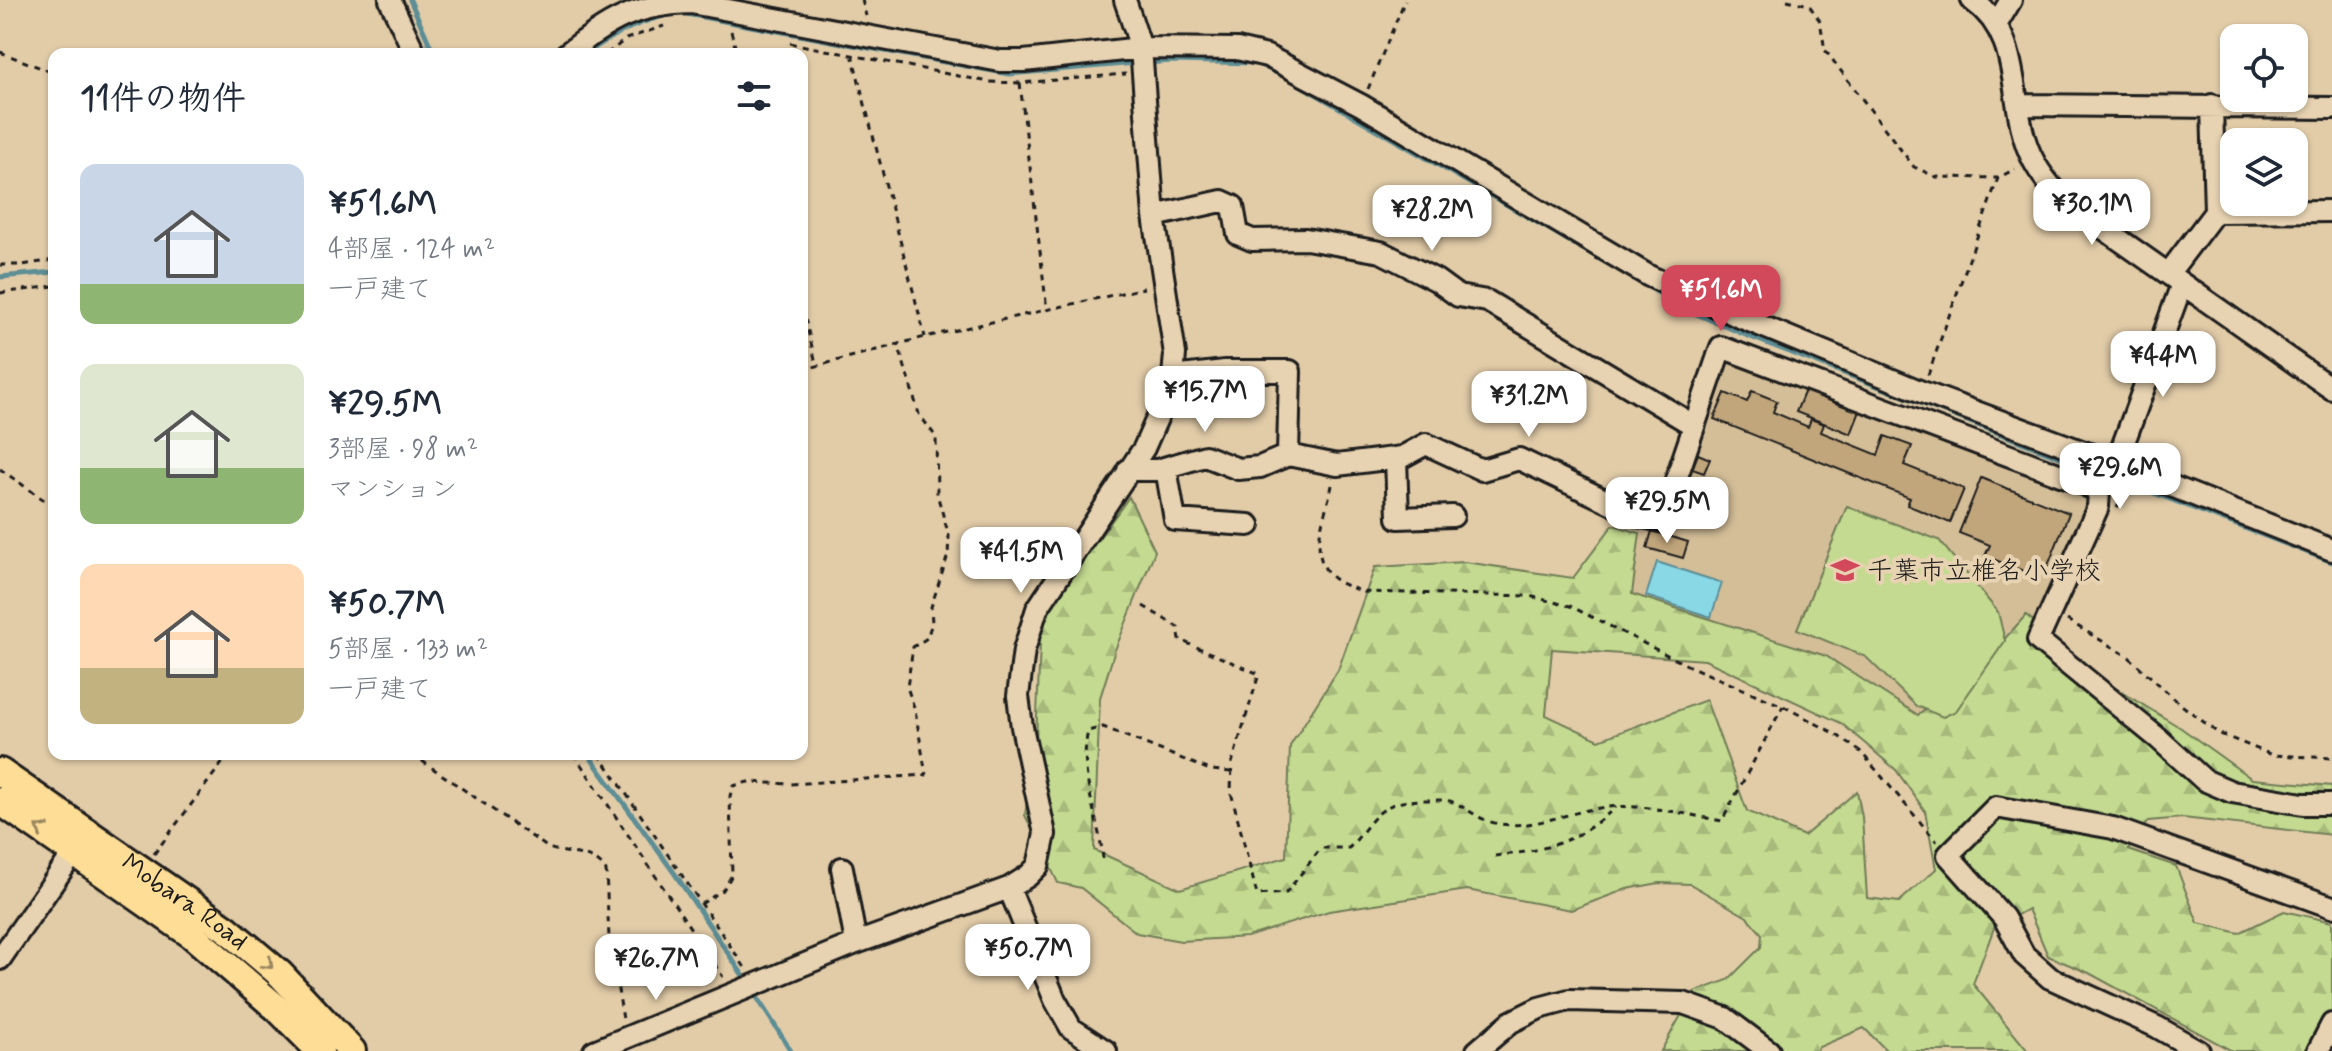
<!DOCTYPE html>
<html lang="ja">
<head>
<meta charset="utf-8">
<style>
  body { margin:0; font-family:Mynerve,"Klee One",sans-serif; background:#f6f6f7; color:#1f2937; height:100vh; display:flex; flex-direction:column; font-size:30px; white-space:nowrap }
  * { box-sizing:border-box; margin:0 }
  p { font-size:26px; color:#747a83 }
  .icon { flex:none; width:44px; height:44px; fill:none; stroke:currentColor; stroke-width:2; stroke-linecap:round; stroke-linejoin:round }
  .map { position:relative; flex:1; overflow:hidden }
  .details { position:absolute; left:48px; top:48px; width:760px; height:712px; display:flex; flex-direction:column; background:#fff; border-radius:16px; box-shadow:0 2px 6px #0004 }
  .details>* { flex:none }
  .fabs { position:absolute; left:2220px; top:24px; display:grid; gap:16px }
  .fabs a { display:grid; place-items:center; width:88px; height:88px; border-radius:16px; background:#fff; box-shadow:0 2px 6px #0004; font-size:40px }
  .price { position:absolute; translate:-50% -68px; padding:0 18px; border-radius:16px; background:#fff; color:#222; font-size:26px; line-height:52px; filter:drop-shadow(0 2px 4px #0008) }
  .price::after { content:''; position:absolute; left:50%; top:48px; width:24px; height:18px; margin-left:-12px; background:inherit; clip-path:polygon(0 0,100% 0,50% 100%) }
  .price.active { background:#d1495b; color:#fff }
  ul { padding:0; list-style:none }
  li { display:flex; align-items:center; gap:24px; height:200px; padding:0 32px }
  li span { display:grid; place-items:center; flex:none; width:224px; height:160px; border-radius:16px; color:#555 }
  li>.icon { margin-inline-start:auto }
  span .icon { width:96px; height:96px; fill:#fffc; stroke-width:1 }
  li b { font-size:34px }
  h2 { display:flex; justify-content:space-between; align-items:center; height:96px; padding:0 32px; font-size:34px }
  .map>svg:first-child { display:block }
  .built { fill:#d4be98 }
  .forest { fill:url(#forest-firs); stroke:#707b56; stroke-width:2; fill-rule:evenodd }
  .garden { fill:#c3da90; stroke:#707b56; stroke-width:2 }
  .water { fill:#88d8e5; stroke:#5d8d95; stroke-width:2 }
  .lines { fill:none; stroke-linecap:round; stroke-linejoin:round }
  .stream { stroke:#5d8d95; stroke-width:5 }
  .building { fill:#c1a67c; stroke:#1c1c1c; stroke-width:2 }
  .minor-casing { stroke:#1c1c1c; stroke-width:26 }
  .major-casing { stroke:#1c1c1c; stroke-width:32 }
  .path { stroke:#1c1c1c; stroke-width:3; stroke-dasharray:6 6; stroke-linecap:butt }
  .minor { stroke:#e7d2b1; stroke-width:20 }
  .major { stroke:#fedd96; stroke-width:26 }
  .oneway { stroke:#98865f }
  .labels { text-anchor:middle; stroke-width:8; stroke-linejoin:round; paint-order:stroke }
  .poi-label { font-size:26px; fill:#1c1c1c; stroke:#e7d2b1; text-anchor:start }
  .street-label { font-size:26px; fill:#1c1c1c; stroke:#e7d2b1 }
</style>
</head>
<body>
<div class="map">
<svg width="2332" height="1051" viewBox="0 0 2332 1051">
  <defs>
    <pattern id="forest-firs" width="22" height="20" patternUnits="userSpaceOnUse" patternTransform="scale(2)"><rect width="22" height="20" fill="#c3da90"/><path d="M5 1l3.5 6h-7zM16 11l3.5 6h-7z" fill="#a7ba7c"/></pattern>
  </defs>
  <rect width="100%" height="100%" fill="#e2cca8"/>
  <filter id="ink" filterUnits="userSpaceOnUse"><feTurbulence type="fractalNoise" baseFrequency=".0125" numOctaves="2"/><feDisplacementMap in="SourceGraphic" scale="16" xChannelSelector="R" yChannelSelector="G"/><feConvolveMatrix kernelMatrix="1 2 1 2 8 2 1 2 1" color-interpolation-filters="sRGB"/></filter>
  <g filter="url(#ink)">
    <path class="built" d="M1722,356L2092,494L2095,506L1969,769L1610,607L1644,522L1662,528Z"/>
    <path class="forest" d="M1129,497L1155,551L1115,650L1100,698L1094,850L1180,889L1286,857L1290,746L1338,670L1375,567L1465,562L1573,578L1613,525L1640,533L1632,594L1826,656L1918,715L1965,683L2026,615L2104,681L2181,728L2252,779L2332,786V835L2183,818L2148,821L2128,850L2176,866L2198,923L2239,933L2284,911L2332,922V1051H2232L2089,973L2048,956L2028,909L1994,928L1973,984L2028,1051H1887L1864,1028L1819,1047L1816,1051H1661L1694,992L1728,980L1761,947L1762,934L1747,917L1690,884L1659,883L1627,889L1571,910L1467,890L1329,911L1247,937L1181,941L1137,933L1081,888L1058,883L1025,815L1036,740L1041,618ZM1552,649L1705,660L1841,723L1896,770L1925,811L1936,869L1899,902L1867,898L1862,817L1857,791L1804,836L1747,811L1706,700L1599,740L1546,715Z"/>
    <path class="garden" d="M1847,506L1939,540L1998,612L2005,641L1956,711L1943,717L1916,706L1866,657L1797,629Z"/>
    <path class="water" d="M1657,562L1722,583L1711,617L1646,596Z"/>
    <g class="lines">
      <path class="stream" d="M410,0L434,54
        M586,54C616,32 644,18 681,13L1009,74L1136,63
        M1146,63L1172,61L1256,63L1290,79L1607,263
        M0,277L54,272
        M1647,286L1692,312L1748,336L2104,474
        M2113,477L2332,562
        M588,754L675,874L748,983
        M753,991L791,1051"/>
    </g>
    <path class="building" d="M1805,390L1860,411L1851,434L1796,412Z
      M1752,391L1777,401L1773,412L1808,427L1811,419L1824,424L1821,432L1878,455L1885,436L1912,446L1904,465L1964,489L1950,523L1907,505L1910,498L1714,419L1725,393L1747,402Z
      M1698,454L1710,459L1704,473L1692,469Z
      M1981,478L2069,513L2047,568L2035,563L2031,574L1985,556L1990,545L1959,533Z
      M1676,497L1691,502L1682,530L1666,524Z
      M1652,531L1688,542L1683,558L1647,548Z"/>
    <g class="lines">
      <defs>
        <path id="minor" d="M390,0L415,54
          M1972,0C2019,33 2010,88 2024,137C2031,162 2045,181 2063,200L2332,389
          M1996,25L2011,0
          M566,54C611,20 633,5 691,3L1000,61H1024L1141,48L1237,49L1267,56L1361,105L1649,276L1735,315L1922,392L2116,464L2332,550
          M2018,105L2332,108
          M2215,212L2332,211
          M1154,216L1222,201L1233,206L1238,234L1252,240L1306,239L1381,252L1436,280L1458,296L1487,301L1693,425
          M2168,274L2215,212L2212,105
          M1173,377L1225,371H1290L1288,455L1337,465L1402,457L1426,444L1482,470L1519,459L1638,516L1662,521L1721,347L2082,483L2099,492L2098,507L2038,640L2159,739L2204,780L2232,792L2303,804H2332
          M1396,458L1398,518L1453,516
          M1166,468L1175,520L1249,525
          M1128,470H1157L1205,456L1238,469L1260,467L1288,455
          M2099,492L2116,464L2182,284
          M842,868L856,943
          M1009,888L1055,1000L1071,1028L1106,1051
          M0,959L82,841
          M594,1051L856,943L1009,888L1028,876L1038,866L1045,834L1022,727L1018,696L1024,650L1037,609L1144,448L1166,398L1173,377L1175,354L1154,216L1141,48L1125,0
          M1477,1051L1511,1022L1539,1008L1569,1000L1683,1003L1725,1018L1769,1051
          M2199,1051L2157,1027L2050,978L2024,955L2004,918L1948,855L1996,807L2113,828L2332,907
          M2318,1051L2332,1024"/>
        <g id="major">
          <path id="s1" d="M0,772L227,929L280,974L352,1051"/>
          <path d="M0,801L192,935L279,1010L320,1051"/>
        </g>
      </defs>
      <use href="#minor" class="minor-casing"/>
      <use href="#major" class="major-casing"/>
      <path class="path" d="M862,0L866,16
        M1787,0L1809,5L1820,21L1825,50L1914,167L1936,177L1998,178
        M731,31L737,54
        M790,43L989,82L1020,83L1126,74
        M0,52L54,73
        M607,54L626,39L664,26
        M852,54L925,337
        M1020,83L1047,310
        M1368,89L1405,0
        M0,265H22L54,260
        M0,293L54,286
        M802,307L817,367
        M802,370L925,337L1144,288
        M1928,375L1998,178L2015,169
        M0,469L54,507
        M1332,485C1327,513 1307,550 1330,575C1338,584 1353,588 1364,592L1529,596L1570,606L1689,666L1783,706L1834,733L1861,752L1937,842
        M2117,508L2124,494
        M1143,606L1178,627L1180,640L1259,674L1232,763L1231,792L1257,895L1286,893L1321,848H1349C1366,831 1376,806 1402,802C1411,800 1441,799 1450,801C1468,807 1478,821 1500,824C1536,829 1572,810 1608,807C1646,804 1685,814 1722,821L1783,706
        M2067,620L2129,657L2179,703L2218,733L2272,755L2332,758
        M412,754L547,847C566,856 595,850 606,871L609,938L623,1019
        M574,754L723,977
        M599,754L746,969
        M154,854L229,754
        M1495,856C1548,850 1575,843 1616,807
        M1103,859C1099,817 1078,774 1088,731L1103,727L1210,770L1232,772
        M701,904L723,890L732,875L730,796L733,786L748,782L791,784L926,775L915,710L907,687L913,647L927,638L932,623L931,607L948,555L949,536L937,494L936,437L919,414L898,344"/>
      <use href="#minor" class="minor"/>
      <use href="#major" class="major"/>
    </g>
    <defs><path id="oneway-chevron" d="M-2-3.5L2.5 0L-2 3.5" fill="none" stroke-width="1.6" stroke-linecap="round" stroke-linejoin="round" transform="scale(2)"/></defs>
    <g class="oneway">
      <use href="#oneway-chevron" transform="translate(41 829) rotate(-146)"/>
      <use href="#oneway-chevron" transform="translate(268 964) rotate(42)"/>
    </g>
  </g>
  <defs>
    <symbol id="school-bare" viewBox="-9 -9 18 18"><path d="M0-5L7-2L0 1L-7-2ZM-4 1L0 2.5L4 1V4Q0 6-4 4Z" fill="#d1495b" stroke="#e7d2b1" stroke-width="2.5" paint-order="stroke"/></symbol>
  </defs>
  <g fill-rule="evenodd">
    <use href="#school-bare" x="1825" y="550" width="40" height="40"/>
  </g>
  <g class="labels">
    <g class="poi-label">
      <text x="1867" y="579">千葉市立椎名小学校</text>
    </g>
    <g class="street-label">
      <text dy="9" stroke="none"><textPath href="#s1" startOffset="226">Mobara Road</textPath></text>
    </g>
  </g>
</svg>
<div class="fabs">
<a><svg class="icon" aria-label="locate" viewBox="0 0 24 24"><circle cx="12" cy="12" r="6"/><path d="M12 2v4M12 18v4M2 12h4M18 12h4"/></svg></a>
<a><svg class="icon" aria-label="layers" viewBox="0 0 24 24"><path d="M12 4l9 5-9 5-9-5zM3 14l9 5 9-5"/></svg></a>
</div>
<b class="price" style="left:2092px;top:247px">¥30.1M</b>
<b class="price" style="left:1432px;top:253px">¥28.2M</b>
<b class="price active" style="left:1721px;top:333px">¥51.6M</b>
<b class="price" style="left:2163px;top:399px">¥44M</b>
<b class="price" style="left:1205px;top:434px">¥15.7M</b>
<b class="price" style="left:1529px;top:439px">¥31.2M</b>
<b class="price" style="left:2120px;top:511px">¥29.6M</b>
<b class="price" style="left:1667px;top:545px">¥29.5M</b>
<b class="price" style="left:1021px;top:595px">¥41.5M</b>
<b class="price" style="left:1028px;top:992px">¥50.7M</b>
<b class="price" style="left:656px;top:1002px">¥26.7M</b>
<section class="details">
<h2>11件の物件<svg class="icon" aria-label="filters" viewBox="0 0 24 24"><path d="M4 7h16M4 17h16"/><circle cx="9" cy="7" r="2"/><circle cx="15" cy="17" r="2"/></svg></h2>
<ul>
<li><span style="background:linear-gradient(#c9d6e8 75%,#8fb573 0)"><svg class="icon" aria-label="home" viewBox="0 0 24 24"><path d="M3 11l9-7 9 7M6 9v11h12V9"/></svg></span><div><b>¥51.6M</b><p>4部屋 · 124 m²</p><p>一戸建て</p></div></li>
<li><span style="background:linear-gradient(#dfe7d0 65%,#8fb573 0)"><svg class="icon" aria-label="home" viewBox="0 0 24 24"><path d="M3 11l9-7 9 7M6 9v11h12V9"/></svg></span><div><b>¥29.5M</b><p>3部屋 · 98 m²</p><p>マンション</p></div></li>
<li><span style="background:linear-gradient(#ffd9b3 65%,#c2b280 0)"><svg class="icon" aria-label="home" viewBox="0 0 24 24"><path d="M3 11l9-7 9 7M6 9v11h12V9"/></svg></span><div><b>¥50.7M</b><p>5部屋 · 133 m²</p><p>一戸建て</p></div></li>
</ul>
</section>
</div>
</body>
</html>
